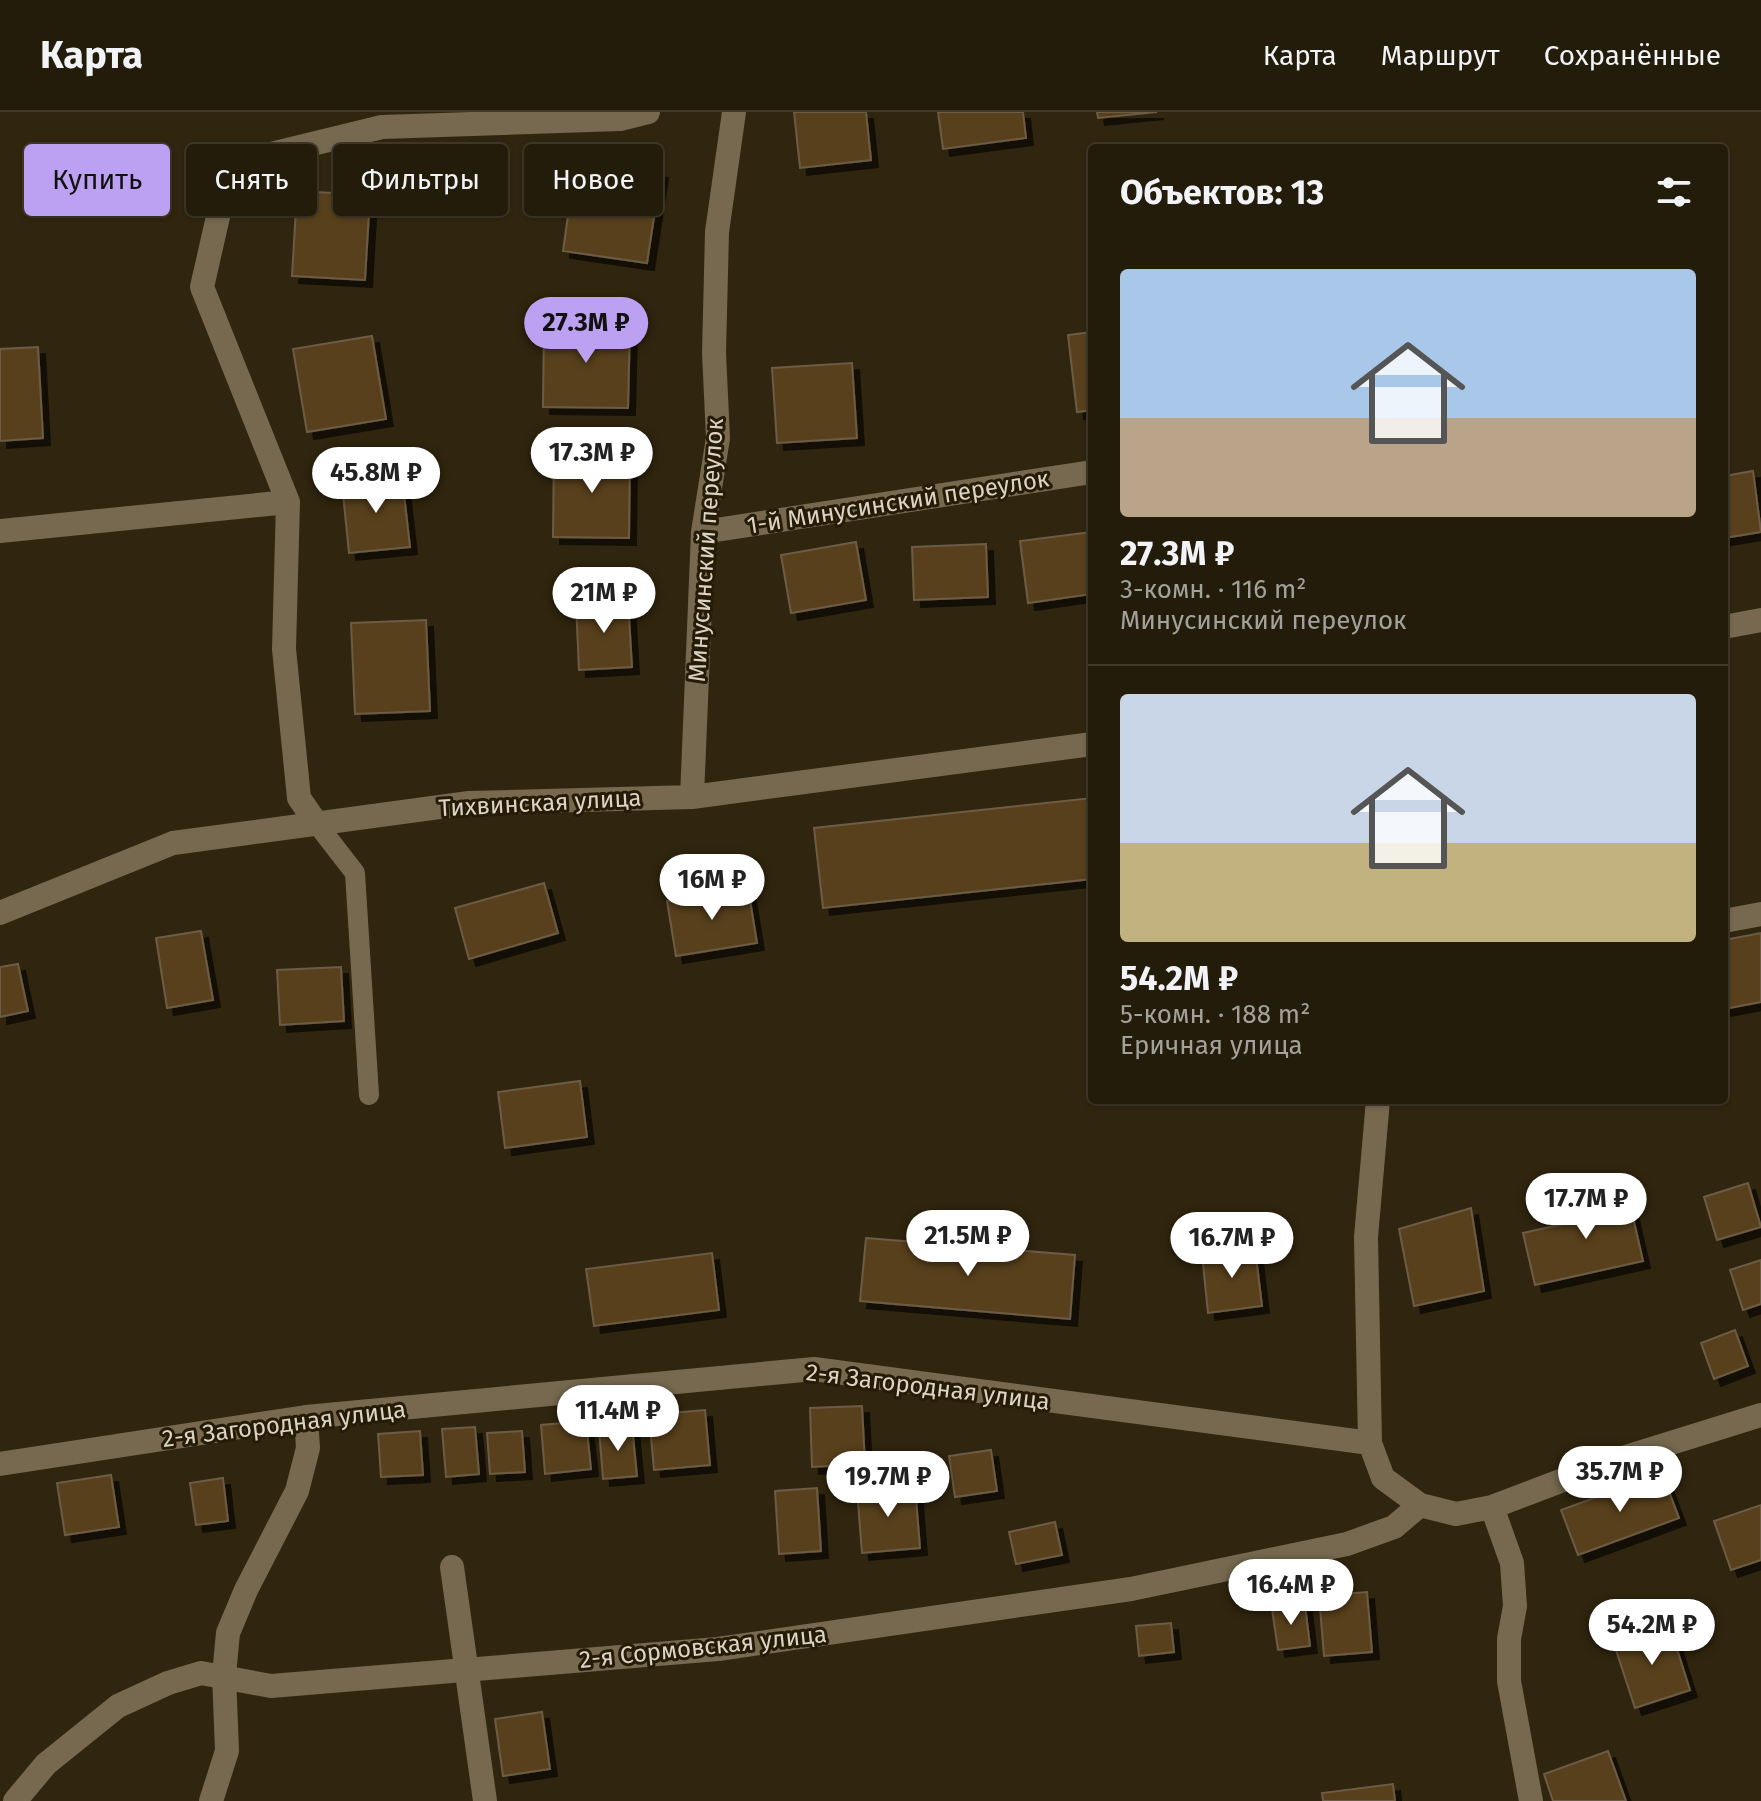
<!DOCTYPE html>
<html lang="ru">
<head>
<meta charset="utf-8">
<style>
  body { margin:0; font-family:"Fira Sans",sans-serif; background:#2c2513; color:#f1f3f6; height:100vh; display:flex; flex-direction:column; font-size:30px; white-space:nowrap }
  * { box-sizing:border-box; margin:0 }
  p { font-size:26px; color:#a3a19c }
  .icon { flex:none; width:44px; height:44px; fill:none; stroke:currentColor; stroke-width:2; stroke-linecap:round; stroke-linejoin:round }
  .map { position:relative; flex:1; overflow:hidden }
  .side { position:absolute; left:1088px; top:32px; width:640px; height:960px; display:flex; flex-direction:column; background:#241c0a; border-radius:8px; box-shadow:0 2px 6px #0004,0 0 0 2px #413a2b }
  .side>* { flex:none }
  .banner { position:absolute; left:24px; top:32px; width:760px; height:72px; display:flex; gap:16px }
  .price { position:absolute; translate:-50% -68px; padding:0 18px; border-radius:28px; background:#fff; color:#222; font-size:26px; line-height:52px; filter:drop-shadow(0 2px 4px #0008) }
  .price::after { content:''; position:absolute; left:50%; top:48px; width:24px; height:18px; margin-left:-12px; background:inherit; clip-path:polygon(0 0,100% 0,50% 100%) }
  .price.on { background:#bca0f2; color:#111 }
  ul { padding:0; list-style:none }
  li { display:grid; align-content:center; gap:16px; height:424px; padding:0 32px }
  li+li { border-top:2px solid #413a2b }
  li span { display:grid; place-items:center; height:248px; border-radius:8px; color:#555 }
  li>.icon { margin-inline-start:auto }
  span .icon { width:144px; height:144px; fill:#fffc; stroke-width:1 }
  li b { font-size:34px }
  h2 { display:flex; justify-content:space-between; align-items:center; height:96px; padding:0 32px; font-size:34px }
  .chip { padding:0 28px; border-radius:8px; background:#241c0a; box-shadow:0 2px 6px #0004,0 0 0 2px #413a2b; font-size:28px; line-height:72px }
  .chip.on { background:#bca0f2; color:#111 }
  header { display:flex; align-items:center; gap:48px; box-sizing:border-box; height:112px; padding:0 40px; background:#241c0a; border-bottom:2px solid #413a2b }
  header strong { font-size:38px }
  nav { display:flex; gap:44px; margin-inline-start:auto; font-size:28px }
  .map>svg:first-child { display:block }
  .building { fill:#59411d; stroke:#6c5c45; stroke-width:2; filter:url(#shadow) }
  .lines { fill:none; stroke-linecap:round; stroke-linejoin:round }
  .service { stroke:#766950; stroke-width:20 }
  .minor { stroke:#766950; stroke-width:24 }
  .labels { text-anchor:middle; stroke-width:6; stroke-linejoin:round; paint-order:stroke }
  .street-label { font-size:24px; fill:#dad3c6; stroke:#261b05 }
</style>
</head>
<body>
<header>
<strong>Карта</strong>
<nav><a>Карта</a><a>Маршрут</a><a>Сохранённые</a></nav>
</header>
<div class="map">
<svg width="1761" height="1689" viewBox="0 0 1761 1689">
  <defs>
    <filter id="shadow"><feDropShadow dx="7" dy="7" stdDeviation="0" flood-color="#0009"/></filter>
  </defs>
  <rect width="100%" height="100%" fill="#30250e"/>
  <path class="building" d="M794,0H866L871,48L800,56Z
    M938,0H1023L1026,26L943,37Z
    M1097,0H1157L1098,6Z
    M576,47L661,59L647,151L563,139Z
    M297,79L370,83L365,168L292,164Z
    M544,211L630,212L628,296L543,295Z
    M1092,220V298L1077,300L1068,223Z
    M372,224L386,307L307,320L293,237Z
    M38,235L43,326L0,329V237Z
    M852,251L857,326L777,331L772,256Z
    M554,340L630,341L629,426L553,425Z
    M1753,359L1761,420L1724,426V364Z
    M402,365L410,435L349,441L342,372Z
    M1092,420V482L1028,491L1020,429Z
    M856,430L866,488L791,501L781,443Z
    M986,432L988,485L914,488L912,435Z
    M628,488L632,555L579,558L576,491Z
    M426,508L430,599L355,602L351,511Z
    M1092,686V767L823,796L814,716Z
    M544,771L558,821L469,847L455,796Z
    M748,776L757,831L676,844L667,789Z
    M201,819L213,888L167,896L156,826Z
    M1761,821V890L1724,897V828Z
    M18,852L28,899L0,905V855Z
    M341,855L344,909L280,913L277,858Z
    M580,969L587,1025L505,1036L498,980Z
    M1748,1071L1761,1115L1717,1128L1704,1085Z
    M1627,1079L1643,1149L1535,1173L1523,1121L1572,1110L1568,1092Z
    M1471,1096L1484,1179L1414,1194L1399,1117Z
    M866,1126L1075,1143L1070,1207L860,1189Z
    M1255,1136L1262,1194L1208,1201L1202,1142Z
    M712,1141L719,1198L594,1214L586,1157Z
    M1761,1148V1192L1743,1198L1730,1158Z
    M1735,1218L1748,1254L1714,1267L1701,1231Z
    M862,1294L865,1352L812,1355L810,1296Z
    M705,1298L710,1353L654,1358L649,1303Z
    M586,1309L591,1357L545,1362L541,1313Z
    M632,1314L637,1364L603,1367L599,1317Z
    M475,1315L479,1362L446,1365L442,1317Z
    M420,1319L423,1363L381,1365L378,1322Z
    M522,1319L525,1360L490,1362L487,1321Z
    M991,1338L997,1379L955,1385L949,1344Z
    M1662,1361L1679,1406L1578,1443L1561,1398Z
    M111,1363L119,1415L65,1423L57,1371Z
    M223,1366L228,1409L196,1413L190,1371Z
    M915,1374L920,1436L862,1441L857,1378Z
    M817,1376L821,1439L779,1442L775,1379Z
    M1761,1393V1448L1731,1458L1714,1409Z
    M1055,1410L1062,1443L1016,1452L1009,1420Z
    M1367,1480L1372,1540L1324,1544L1319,1484Z
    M1305,1493L1310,1534L1278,1538L1272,1497Z
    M1171,1511L1174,1540L1139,1544L1136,1514Z
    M1670,1515L1690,1578L1635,1596L1614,1532Z
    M542,1600L550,1657L503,1664L495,1607Z
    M1608,1639L1626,1689H1553L1544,1662Z
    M1393,1672L1395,1689H1323L1322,1681Z"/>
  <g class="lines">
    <path class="service" d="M317,712L355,761L369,983"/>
    <path class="minor" d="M0,419L288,390
      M703,420L1092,360
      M1724,515L1761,508
      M692,685L703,420L718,326L714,241L717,120L734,0
      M317,712L299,686L284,537L288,390L202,175L230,52L382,15L620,7L648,0
      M0,801L173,731L469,691L692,685L1092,632
      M1724,809L1761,802
      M1370,1331L1366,1125L1378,988
      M0,1352L306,1305L814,1257L1370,1331L1383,1366L1420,1393L1456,1402L1492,1395L1613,1349L1761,1303
      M1492,1395L1512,1451L1515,1494L1509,1527V1569L1531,1689
      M452,1455L485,1689
      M15,1689L46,1652L118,1594L168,1571L201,1561L271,1574L718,1537L1131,1477L1347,1432L1394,1415L1420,1393
      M211,1689L227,1639L224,1563L228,1521L246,1478L297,1379L308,1336L306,1305"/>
  </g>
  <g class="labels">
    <g class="street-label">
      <text transform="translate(898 390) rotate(-9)" y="8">1-й Минусинский переулок</text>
      <text transform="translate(706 438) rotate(-86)" y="8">Минусинский переулок</text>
      <text transform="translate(540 691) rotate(-3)" y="8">Тихвинская улица</text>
      <text transform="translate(928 1275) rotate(7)" y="8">2-я Загородная улица</text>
      <text transform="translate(284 1312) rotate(-7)" y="8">2-я Загородная улица</text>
      <text transform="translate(703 1535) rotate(-6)" y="8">2-я Сормовская улица</text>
    </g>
  </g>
</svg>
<b class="price on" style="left:586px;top:253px">27.3M ₽</b>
<b class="price" style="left:592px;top:383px">17.3M ₽</b>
<b class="price" style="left:376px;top:403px">45.8M ₽</b>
<b class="price" style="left:604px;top:523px">21M ₽</b>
<b class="price" style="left:712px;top:810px">16M ₽</b>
<b class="price" style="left:1586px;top:1129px">17.7M ₽</b>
<b class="price" style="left:968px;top:1166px">21.5M ₽</b>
<b class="price" style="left:1232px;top:1168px">16.7M ₽</b>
<b class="price" style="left:618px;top:1341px">11.4M ₽</b>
<b class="price" style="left:1620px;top:1402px">35.7M ₽</b>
<b class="price" style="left:888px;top:1407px">19.7M ₽</b>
<b class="price" style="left:1291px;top:1515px">16.4M ₽</b>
<b class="price" style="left:1652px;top:1555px">54.2M ₽</b>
<div class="banner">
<a class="chip on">Купить</a>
<a class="chip">Снять</a>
<a class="chip">Фильтры</a>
<a class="chip">Новое</a>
</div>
<section class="side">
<h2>Объектов: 13<svg class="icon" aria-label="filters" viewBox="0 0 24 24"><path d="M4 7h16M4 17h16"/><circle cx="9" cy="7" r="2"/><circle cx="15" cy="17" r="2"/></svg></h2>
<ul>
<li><span style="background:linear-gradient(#a9c7e8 60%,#b9a48a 0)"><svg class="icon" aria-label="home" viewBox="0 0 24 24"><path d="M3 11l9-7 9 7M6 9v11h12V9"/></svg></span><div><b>27.3M ₽</b><p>3-комн. · 116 m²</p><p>Минусинский переулок</p></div></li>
<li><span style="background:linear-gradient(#c9d6e8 60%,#c2b280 0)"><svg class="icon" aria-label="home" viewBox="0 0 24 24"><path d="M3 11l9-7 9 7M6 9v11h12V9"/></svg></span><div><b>54.2M ₽</b><p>5-комн. · 188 m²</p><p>Еричная улица</p></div></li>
</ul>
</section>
</div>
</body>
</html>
